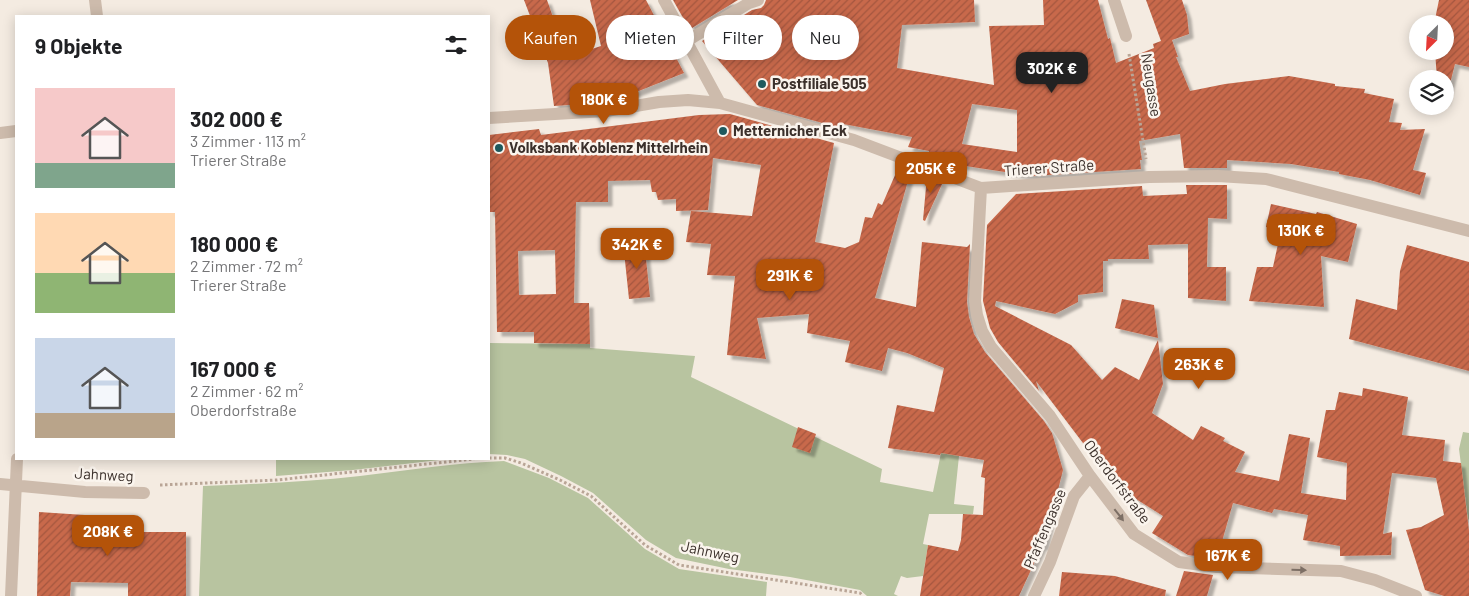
<!DOCTYPE html>
<html lang="de">
<head>
<meta charset="utf-8">
<style>
  body { margin:0; font-family:Barlow,sans-serif; background:#f6f6f6; color:#202124; height:100vh; display:flex; flex-direction:column; font-size:19px; white-space:nowrap }
  * { box-sizing:border-box; margin:0 }
  p { font-size:16px; color:#757577 }
  .icon { flex:none; width:28px; height:28px; fill:none; stroke:currentColor; stroke-width:2; stroke-linecap:round; stroke-linejoin:round }
  .map { position:relative; flex:1; overflow:hidden }
  .drawer { position:absolute; left:15px; top:15px; width:475px; height:445px; display:flex; flex-direction:column; background:#fff; border-radius:0px; box-shadow:0 2px 12px #0003 }
  .drawer>* { flex:none }
  .guide { position:absolute; left:505px; top:15px; width:475px; height:45px; display:flex; gap:10px }
  .needle { width:32px; rotate:204deg }
  .buttons { position:absolute; left:1409px; top:15px; display:grid; gap:10px }
  .buttons a { display:grid; place-items:center; width:45px; height:45px; border-radius:50%; background:#fff; box-shadow:0 2px 12px #0003; font-size:25px }
  .price { position:absolute; translate:-50% -42px; padding:0 11px; border-radius:10px; background:#b45309; color:#fff; font-size:16px; line-height:32px; filter:drop-shadow(0 1px 2px #0008) }
  .price::after { content:''; position:absolute; left:50%; top:30px; width:15px; height:11px; margin-left:-8px; background:inherit; clip-path:polygon(0 0,100% 0,50% 100%) }
  .price.current { background:#222; color:#fff }
  ul { padding:0; list-style:none }
  li { display:flex; align-items:center; gap:15px; height:125px; padding:0 20px }
  li span { display:grid; place-items:center; flex:none; width:140px; height:100px; border-radius:0px; color:#555 }
  li>.icon { margin-inline-start:auto }
  span .icon { width:60px; height:60px; fill:#fffc; stroke-width:1 }
  li b { font-size:21px }
  h2 { display:flex; justify-content:space-between; align-items:center; height:60px; padding:0 20px; font-size:21px }
  .pill { padding:0 18px; border-radius:22px; background:#fff; box-shadow:0 2px 12px #0003; font-size:18px; line-height:45px }
  .pill.current { background:#b45309; color:#fff }
  .map>svg:first-child { display:block }
  .garden { fill:#b8c4a0 }
  .building { fill:url(#building-hatch); fill-rule:evenodd; filter:url(#shadow) }
  .lines { fill:none; stroke-linecap:round; stroke-linejoin:round }
  .path { stroke:#b9a596; stroke-width:3; stroke-dasharray:2.5 2.5; stroke-linecap:butt }
  .minor { stroke:#cdbbac; stroke-width:12 }
  .oneway { fill:#7d6f65 }
  .poi-dot { fill:#1f5a5e; stroke:#fbf5ee; stroke-width:2 }
  .labels { text-anchor:middle; stroke-width:5; stroke-linejoin:round; paint-order:stroke }
  .poi-label { font-size:15px; font-weight:bold; fill:#3b302b; stroke:#fbf5ee; text-anchor:start }
  .street-label { font-size:15px; fill:#3b302b; stroke:#fbf5ee }
</style>
</head>
<body>
<div class="map">
<svg width="1469" height="596" viewBox="0 0 1469 596">
  <defs>
    <pattern id="building-hatch" width="6" height="6" patternUnits="userSpaceOnUse" patternTransform="scale(1.25)"><rect width="6" height="6" fill="#c8694b"/><path d="M-1 1l2-2M0 6l6-6M5 7l2-2" fill="none" stroke="#a4573f"/></pattern>
    <filter id="shadow"><feDropShadow dx="4.5" dy="4.5" stdDeviation="1" flood-color="#0004"/></filter>
  </defs>
  <rect width="100%" height="100%" fill="#f4ebe1"/>
  <path class="garden" d="M489,343L590,344V348L695,356L691,377L882,469L880,482L933,492L941,453L959,456L954,504L974,506L973,514H929L923,544L928,545L923,576L907,578L901,576L894,594L898,596H867L860,590L790,577L729,569L676,558L646,540L593,493L561,476L525,459L507,455L489,454Z
    M1463,432L1469,433V519L1468,520L1459,449Z
    M276,459H448L353,470L276,476Z
    M504,461L549,478L588,498L645,549L679,569L767,582L766,596H199L203,486C256,484 308,482 360,476C408,470 455,463 504,461Z"/>
  <path class="building" d="M524,0H547L567,57L601,46L590,0H646L684,73L611,102L554,106L548,63Z
    M673,0H738L692,28L682,16Z
    M766,0H974L975,22L902,25L897,68L994,85L989,26L1044,25L1043,0H1098L1108,39L1110,38L1116,63L1154,48L1153,44L1161,41L1146,0H1182L1187,15L1189,34L1172,40L1178,57H1176L1190,91L1225,84L1289,76L1335,84V86L1365,89L1364,93L1394,99L1389,122L1402,123L1400,130L1425,129L1413,170L1426,173L1420,195L1370,180L1339,174V172L1291,164L1227,160V168H1184L1180,134L1139,141L1142,160H1140L1141,169L1032,176L952,164L950,168L929,159V151L908,147L912,137L838,123L837,127L757,105L702,41L752,10L761,8L764,5ZM972,104L1017,110V152L962,144Z
    M1439,0H1469V67L1455,64L1445,103V79H1437L1435,51H1445V24H1434Z
    M730,114L834,143L815,242L845,248L859,242L865,217L872,218L878,203L882,205L899,166L911,170L875,298L916,307L922,242L967,247L970,244L967,302L969,317L974,334L985,352L1044,421L1052,433L1063,470L1044,546H1042L1019,596H920L928,545L958,551L961,540L963,514L983,515L985,478L981,477L984,460L941,453L940,455L888,448L897,405L934,412L944,368L907,353L888,348L882,371L845,362L850,341L807,333L809,314L757,318L766,359L727,355L735,276L707,275L711,244L686,242L691,211L752,216L761,165L713,158L708,210L676,211V199L658,200L656,192H652L650,180L608,181V202H576L574,303H589L590,344L534,343V332H497L495,212H489V135L539,129L541,135L699,115ZM555,250L556,294L519,295L518,251Z
    M927,176L943,182L925,221L923,220Z
    M1186,185H1227V219L1208,218L1207,267H1226V301L1188,298V244L1148,245L1149,259H1108V261H1103V292L1078,295V302L1055,314L996,301L995,306L1071,345L1102,380L1115,367L1139,380L1158,340L1163,384L1152,413L1193,440L1201,426L1225,438L1223,441L1245,452L1235,472L1279,481L1289,434L1310,438L1301,493L1346,500L1347,463L1317,457L1326,410H1335L1339,392L1362,396L1363,388L1408,397L1402,435L1445,440L1443,461L1461,463L1469,531V596H1444L1425,590L1406,530L1421,527L1444,515L1436,478L1392,473L1383,534L1392,532L1391,555L1340,556V546L1303,540L1308,515L1274,509L1272,513L1233,503L1217,559L1188,555L1152,533L1163,516L1125,492L1127,488L1108,476L1036,381L1039,391L998,342L990,328L983,301L987,225L1016,194L1142,186L1143,196L1187,194Z
    M1271,204L1316,214L1317,212L1357,224L1348,262L1321,256L1324,307L1249,301L1257,267H1273L1281,230L1266,227Z
    M644,240L650,297L629,299L623,242Z
    M1407,245L1469,262V371L1349,339L1356,299L1397,310L1400,271Z
    M1122,299L1154,305L1158,338L1115,328Z
    M798,427L816,434L810,453L792,447Z
    M39,512L115,517V532H186V596H128V583L71,582L70,596H37Z
    M1184,571L1213,575L1207,596H1176Z
    M1062,572L1115,576L1166,590L1165,596H1059Z"/>
  <g class="lines">
    <path class="path" d="M1129,54L1146,159
      M489,458H505L521,463L560,480L591,496L645,545L679,565L860,593L863,596
      M160,485L277,480L474,459"/>
    <path class="minor" d="M95,0L97,16
      M664,0L720,103
      M1114,0L1126,36
      M687,41L749,3L758,0
      M489,118L606,111L659,102L688,100L720,103L854,140L981,188L1149,177L1218,176L1266,179L1469,231
      M0,133L16,131
      M981,188L975,301L977,315L982,331L991,347L1050,416L1090,476L1134,534L1179,562L1217,567L1341,571L1375,580L1416,596
      M0,484L85,492L144,493
      M11,596L17,459
      M1034,596L1050,562L1074,496L1090,476"/>
  </g>
  <defs><path id="oneway-solid" d="M-6-.8H1V-3.2L6.5 0L1 3.2V.8H-6Z" transform="scale(1.25)"/></defs>
  <g class="oneway">
    <use href="#oneway-solid" transform="translate(1119 515) rotate(52)"/>
    <use href="#oneway-solid" transform="translate(1299 570) rotate(2)"/>
  </g>
  <g class="poi-dot">
    <circle cx="762" cy="84" r="5"/>
    <circle cx="723" cy="131" r="5"/>
    <circle cx="499" cy="148" r="5"/>
  </g>
  <g class="labels">
    <g class="poi-label">
      <text x="772" y="89">Postfiliale 505</text>
      <text x="733" y="136">Metternicher Eck</text>
      <text x="509" y="153">Volksbank Koblenz Mittelrhein</text>
    </g>
    <g class="street-label">
      <text transform="translate(1151 85) rotate(81)" y="5">Neugasse</text>
      <text transform="translate(1049 168) rotate(-4)" y="5">Trierer Straße</text>
      <text transform="translate(104 475) rotate(3)" y="5">Jahnweg</text>
      <text transform="translate(1117 482) rotate(53)" y="5">Oberdorfstraße</text>
      <text transform="translate(1045 529) rotate(-67)" y="5">Pfaffengasse</text>
      <text transform="translate(710 552) rotate(12)" y="5">Jahnweg</text>
    </g>
  </g>
</svg>
<div class="buttons">
<a><svg class="needle" viewBox="-14 -14 28 28"><path d="M0-13l5 13h-10z" fill="#e53935"/><path d="M0 13l5-13h-10z" fill="#757577"/></svg></a>
<a><svg class="icon" aria-label="layers" viewBox="0 0 24 24"><path d="M12 4l9 5-9 5-9-5zM3 14l9 5 9-5"/></svg></a>
</div>
<b class="price current" style="left:1052px;top:94px">302K €</b>
<b class="price" style="left:604px;top:125px">180K €</b>
<b class="price" style="left:931px;top:194px">205K €</b>
<b class="price" style="left:1301px;top:256px">130K €</b>
<b class="price" style="left:637px;top:270px">342K €</b>
<b class="price" style="left:790px;top:301px">291K €</b>
<b class="price" style="left:1199px;top:390px">263K €</b>
<b class="price" style="left:108px;top:557px">208K €</b>
<b class="price" style="left:1228px;top:581px">167K €</b>
<div class="guide">
<a class="pill current">Kaufen</a>
<a class="pill">Mieten</a>
<a class="pill">Filter</a>
<a class="pill">Neu</a>
</div>
<section class="drawer">
<h2>9 Objekte<svg class="icon" aria-label="filters" viewBox="0 0 24 24"><path d="M4 7h16M4 17h16"/><circle cx="9" cy="7" r="2"/><circle cx="15" cy="17" r="2"/></svg></h2>
<ul>
<li><span style="background:linear-gradient(#f6c9c9 75%,#7fa58c 0)"><svg class="icon" aria-label="home" viewBox="0 0 24 24"><path d="M3 11l9-7 9 7M6 9v11h12V9"/></svg></span><div><b>302 000 €</b><p>3 Zimmer · 113 m²</p><p>Trierer Straße</p></div></li>
<li><span style="background:linear-gradient(#ffd9b3 60%,#8fb573 0)"><svg class="icon" aria-label="home" viewBox="0 0 24 24"><path d="M3 11l9-7 9 7M6 9v11h12V9"/></svg></span><div><b>180 000 €</b><p>2 Zimmer · 72 m²</p><p>Trierer Straße</p></div></li>
<li><span style="background:linear-gradient(#c9d6e8 75%,#b9a48a 0)"><svg class="icon" aria-label="home" viewBox="0 0 24 24"><path d="M3 11l9-7 9 7M6 9v11h12V9"/></svg></span><div><b>167 000 €</b><p>2 Zimmer · 62 m²</p><p>Oberdorfstraße</p></div></li>
</ul>
</section>
</div>
</body>
</html>
